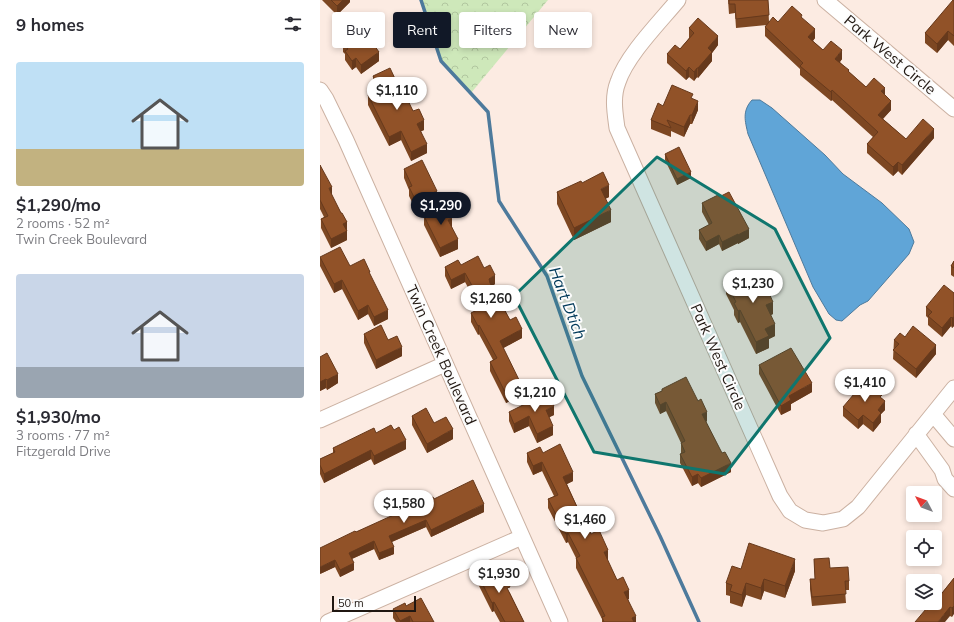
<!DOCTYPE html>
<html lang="en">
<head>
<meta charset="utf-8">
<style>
  body { margin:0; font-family:Mulish,sans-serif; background:#f2f2f3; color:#2b2b33; height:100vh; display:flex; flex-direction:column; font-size:15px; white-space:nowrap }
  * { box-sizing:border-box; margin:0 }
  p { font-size:13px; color:#7c7c81 }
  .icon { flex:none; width:22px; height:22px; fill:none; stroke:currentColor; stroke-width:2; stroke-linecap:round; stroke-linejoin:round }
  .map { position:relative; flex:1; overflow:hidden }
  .sheet { display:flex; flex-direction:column; background:#fff; width:320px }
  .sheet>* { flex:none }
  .banner { position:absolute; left:12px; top:12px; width:380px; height:36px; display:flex; gap:8px }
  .needle { width:26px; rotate:311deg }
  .controls { position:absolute; left:586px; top:486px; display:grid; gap:8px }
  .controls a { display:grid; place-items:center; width:36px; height:36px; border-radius:4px; background:#fff; box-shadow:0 2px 6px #0003; font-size:20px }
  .scale { position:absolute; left:12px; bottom:10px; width:84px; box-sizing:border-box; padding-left:4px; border:2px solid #201711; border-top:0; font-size:11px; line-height:14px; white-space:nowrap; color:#201711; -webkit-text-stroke:3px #fcfcfc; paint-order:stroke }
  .price { position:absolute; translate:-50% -34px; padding:0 9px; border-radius:14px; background:#fff; color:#222; font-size:13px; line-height:26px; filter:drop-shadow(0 1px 2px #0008) }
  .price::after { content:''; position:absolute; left:50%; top:24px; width:12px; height:9px; margin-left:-6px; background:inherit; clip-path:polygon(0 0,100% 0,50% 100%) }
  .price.on { background:#111827; color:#fff }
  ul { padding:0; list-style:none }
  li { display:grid; align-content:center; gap:8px; height:212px; padding:0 16px }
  li span { display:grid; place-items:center; height:124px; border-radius:4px; color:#555 }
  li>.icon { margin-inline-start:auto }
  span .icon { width:72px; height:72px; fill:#fffc; stroke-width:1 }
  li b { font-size:17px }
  h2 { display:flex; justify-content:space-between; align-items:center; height:48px; padding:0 16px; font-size:17px }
  .pill { padding:0 14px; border-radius:4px; background:#fff; box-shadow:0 2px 6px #0003; font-size:14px; line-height:36px }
  .pill.on { background:#111827; color:#fff }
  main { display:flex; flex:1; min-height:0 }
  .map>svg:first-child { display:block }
  .park { fill:url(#park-crowns) }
  .water { fill:#60a5d7; stroke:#4d7a9c }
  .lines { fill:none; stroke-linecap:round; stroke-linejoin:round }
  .stream { stroke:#4d7a9c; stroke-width:3.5 }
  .minor-casing { stroke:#cbb1a2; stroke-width:17 }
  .minor { stroke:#fff; stroke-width:15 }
  .wall { fill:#7d4722 }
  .shaded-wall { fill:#66391c }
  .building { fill:#915228; stroke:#66391c }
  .marked { fill:#0f766e; fill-opacity:0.2; stroke:#0f766e; stroke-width:3; stroke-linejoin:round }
  .labels { text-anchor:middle; stroke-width:4; stroke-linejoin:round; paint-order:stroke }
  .street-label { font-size:15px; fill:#201711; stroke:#fcfcfc }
  .water-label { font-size:16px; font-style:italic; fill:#003959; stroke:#fcfcfc }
</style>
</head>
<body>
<main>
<section class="sheet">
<h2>9 homes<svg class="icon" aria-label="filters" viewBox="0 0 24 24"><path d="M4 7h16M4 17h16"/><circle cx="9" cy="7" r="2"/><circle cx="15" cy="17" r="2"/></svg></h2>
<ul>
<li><span style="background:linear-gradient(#bfe0f5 70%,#c2b280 0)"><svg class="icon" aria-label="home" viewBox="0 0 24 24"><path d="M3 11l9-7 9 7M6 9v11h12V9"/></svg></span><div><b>$1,290/mo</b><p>2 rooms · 52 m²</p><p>Twin Creek Boulevard</p></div></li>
<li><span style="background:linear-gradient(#c9d6e8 75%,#9aa5b1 0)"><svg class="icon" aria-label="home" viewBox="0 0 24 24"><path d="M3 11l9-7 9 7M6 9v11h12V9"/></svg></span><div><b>$1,930/mo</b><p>3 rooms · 77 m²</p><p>Fitzgerald Drive</p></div></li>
</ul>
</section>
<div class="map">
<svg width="634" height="622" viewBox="0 0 634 622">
  <defs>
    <pattern id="park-crowns" width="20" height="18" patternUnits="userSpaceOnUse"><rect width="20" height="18" fill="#cee8ba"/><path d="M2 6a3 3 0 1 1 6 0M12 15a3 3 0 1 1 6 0" fill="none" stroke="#b1c69f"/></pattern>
  </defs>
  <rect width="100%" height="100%" fill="#fcebe2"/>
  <path class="park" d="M101,0H228L151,93L121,61Z"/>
  <path class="water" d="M432,100H440L452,108L505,155L523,174L562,203L589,229L594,242L589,254L548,301L540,305L522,321L516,320L509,314L493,287L428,134C425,121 422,111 432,100Z"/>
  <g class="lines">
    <path class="stream" d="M101,0L121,61L168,112L179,201L227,276L262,376L340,536L379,622"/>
    <defs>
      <path id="minor" d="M358,0C339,23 307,55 298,82C292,97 295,113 297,128L460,496L470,511L485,520L503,523L523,519L538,507L634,388
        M505,0L634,109
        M0,90L6,99L26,140L240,622
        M613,414L634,439
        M0,420L125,364
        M596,434L622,470L625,479L634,489
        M8,622L202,537"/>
    </defs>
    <use href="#minor" class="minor-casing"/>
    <use href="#minor" class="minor"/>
  </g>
  <path class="wall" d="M2,0H30V2L17,15Z
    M408,0H448L449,22H458L482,18L495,38L493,41L503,50L522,59L520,62L529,72L546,87L565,95L571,110L563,119L586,139L614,138L582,175L578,171L573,176L547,153V144L553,137L512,100L511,101L480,75V69L445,36V27L446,25L416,28L415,13L409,14Z
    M634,0V46L628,40L617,53L605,43V33Z
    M21,28H42L55,43L54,44L59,61L41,74L36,67L32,70L25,60V54L23,52V43L24,42L21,37Z
    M369,28L398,45L392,53V61L378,78L377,77L374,81L369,77L366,80L347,63V54L360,49L369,38Z
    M53,76L77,83L104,130L101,131L107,153L91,161L81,140L69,146L48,105V95L56,92L53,86Z
    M373,99L378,110L372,124H370L364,137L351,131V137L331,129V120L343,106Z
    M345,154L371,178L357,185L345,160Z
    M0,165L12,196L21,213L27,222V240L11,248L1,228V219L4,217L0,209Z
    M84,169L117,200L96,210L89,196V190L84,178Z
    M262,183L289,197L285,199L291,222L254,240L237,204V192Z
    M399,197L429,238L418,244V243L402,251L399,244L386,251L379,239V230L389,225L382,212V203Z
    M104,216L132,227L138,249L120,257L104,225Z
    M0,257L30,266L50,275L68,319L54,326L48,314L38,320L22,289L14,293L0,266Z
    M634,261V277L631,275V266Z
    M141,265L164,268L175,284L172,286L190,320L202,338L183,348L202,395L186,403L170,371V362L173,360L159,334L158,335L151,322V313L163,307L158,299L155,300L145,282L131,289L125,276V267Z
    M406,282H437L448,292L453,314L451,315L455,336L449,339V348L436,354L420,322L418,323L414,315V310L406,294Z
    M634,293V326L632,328L631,326L622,337L608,325V318L606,316V307Z
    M44,334L68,340L82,356L56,369L44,343Z
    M585,337L616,354L596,378L573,359L574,340Z
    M0,357L18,383L7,390L6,388L0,391Z
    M439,365L492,392L471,404V410L461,415L439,374Z
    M342,389L387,421L386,422L411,472L381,487L378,483L372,486L360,463V454H361V443L346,411L340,414L335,403V394L342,391Z
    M562,398L565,410L561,414V422L553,432L543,424L538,429L523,416V407Z
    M189,412L234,415L229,417L233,435L217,443L209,426L194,433L189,421Z
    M92,416L114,423L133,439L107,453L92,425Z
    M74,430L86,449L54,465L51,459L4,483L0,474V459L13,453V448L56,433Z
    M207,453H223L253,481L247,484L259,511L271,534L288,559L287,560L297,580L309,599H308L316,622H282V619L256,568V558L248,542L246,543L228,508V499L234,496L222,471L213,475L207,462Z
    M114,499L164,512L111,537L106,527L72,542L74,554L59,560L54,549L32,559L34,570L20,577L15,567L0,574L36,532Z
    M494,559L510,568L529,581V590H525L526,603L492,606L490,589V579H495Z
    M421,569L475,571L465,598L444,591L441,600L426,595L422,607L410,603V596L406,595V583Z
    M156,571L181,581L190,593L204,622H180L174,611L172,612L156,580Z
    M634,578L632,617L630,616L608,610Z
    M86,606L114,622H76L73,618V609Z"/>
  <path class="shaded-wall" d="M23,0H30V2L17,15V6Z
    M495,29V38L488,46V37Z
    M628,31V40L617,53V44Z
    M55,34V43L49,47V38Z
    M398,36V45L392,53V61L378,78V68L388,48Z
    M522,50V59L515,68V59Z
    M59,52V61L41,74V65Z
    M36,58V67L32,70V61Z
    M369,67V77L366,80V71Z
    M377,68V77L374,81V72Z
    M565,88V97L561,91Z
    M512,90V100L511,101V92Z
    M378,101V110L372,124V115Z
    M571,101V110L558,124V115Z
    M370,115V124L364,137V127Z
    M104,120V130L97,133V124Z
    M614,129V138L582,175V165Z
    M81,131V140L69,146V137Z
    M107,144V153L91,161V152Z
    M578,162V171L573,176V167Z
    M371,172V178L357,185V179Z
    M289,185V197L281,201V189Z
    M12,187V196L9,188Z
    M117,191V200L96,210V201Z
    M291,210V222L254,240V228Z
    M132,218V227L128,229V220Z
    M27,222V231L23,224Z
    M429,229V238L418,244V235Z
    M27,231V240L11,248V239Z
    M418,234V243L402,251V242Z
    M399,235V244L386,251V242Z
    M138,239V249L120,257V248Z
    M145,273V282L131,289V280Z
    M175,275V284L169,288V279Z
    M22,280V289L14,293V284Z
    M158,289V299L155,300V291Z
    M453,302V314L446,317V305Z
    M48,305V314L38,320V311Z
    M68,310V319L54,326V317Z
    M420,310V322L418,323V311Z
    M631,317V326L622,337V328Z
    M634,317V326L632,328V318Z
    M455,324V336L449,339V348L436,354V342L445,329Z
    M159,325V334L158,335V326Z
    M202,329V338L180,350V341Z
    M616,345V354L596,378V369Z
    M82,347V356L56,369V360Z
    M18,374V383L7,390V380Z
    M6,379V388L0,391V382Z
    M492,383V392L471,404V410L461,415V406L469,396Z
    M202,386V395L186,403V394Z
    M565,401V410L561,414V422L553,432V423L558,410Z
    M346,402V411L340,414V405Z
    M234,406V415L226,419V410Z
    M387,412V421L382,423V414Z
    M543,415V424L538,429V420Z
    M209,416V426L194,433V424Z
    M233,426V435L217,443V434Z
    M133,429V439L107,453V444Z
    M86,440V449L54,465V456Z
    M51,450V459L4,483V474Z
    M222,462V471L213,475V466Z
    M411,463V472L381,487V478Z
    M253,472V481L243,486V477Z
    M378,474V483L372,486V477Z
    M164,504V512L111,537V530Z
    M106,520V527L69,543V536Z
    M248,533V542L246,543V534Z
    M54,541V549L29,560V553Z
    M74,547V554L59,560V553Z
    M288,550V559L284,561V552Z
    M475,559V571L465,598V586Z
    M15,560V567L0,574V567Z
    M34,563V570L20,577V570Z
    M444,579V591L441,600V588Z
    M426,583V595L422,607V595Z
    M309,590V599L304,601V592Z
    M174,602V611L172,612V603Z
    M634,606V614L632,617V608Z
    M630,607V616L625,622H618Z
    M90,616V622H80V621Z
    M316,616V622H312V618Z"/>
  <path class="building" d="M11,0H23L17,6Z
    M409,0H448L449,15L416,19L415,4H409Z
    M634,0V36L628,31L617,44L605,33L633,0Z
    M472,6L482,15L481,17L495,29L488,37L503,50L511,41L522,50L515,59L529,70L528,71L546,87L554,78L565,88L561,91L571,101L558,115L586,139L603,119L614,129L582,165L578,162L573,167L547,144L558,132L512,90L511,92L480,66L483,63L445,27L453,17L458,22Z
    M35,18L42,28L48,24L55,34L49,38L59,52L41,65L36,58L32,61L25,51L28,49L23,43L29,39L21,28Z
    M378,18L398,36L388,48L392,52L378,68H377L374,72L369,67L366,71L347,54L355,45L360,49L374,33L369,28Z
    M70,68L77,83L79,82L93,111L99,109L104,120L97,124L107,144L91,152L81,131L69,137L48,95L60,90L53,76Z
    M352,85L373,94L371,98L378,101L372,115H370L364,127L347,120L351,128L331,120L338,103L343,106Z
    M359,147L371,172L357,179L345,154Z
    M102,160L117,191L96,201L89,187L92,186L84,169Z
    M0,165L12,187L9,188L11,193L21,213H22L27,222L23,224L27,231L11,239L1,219L8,216L0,200Z
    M283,172L289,185L281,189L291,210L254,228L237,192L261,181L262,183Z
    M409,192L429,229L418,235V234L402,242L399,235L386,242L379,230L392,223L382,203L398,195L399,197Z
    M126,205L132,218L128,220L138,239L120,248L104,216Z
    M20,247L30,266L44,259L50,272H49L68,310L54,317L48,305L38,311L22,280L14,284L0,257Z
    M158,256L164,268L170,265L175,275L169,279L170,283L190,320L196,317L202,329L180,341L202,386L186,394L170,362L177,358L159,325L158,326L151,313L167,305L158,289L155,291L145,273L131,280L125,267L138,260L141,265Z
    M634,261V268L631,266Z
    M427,272L429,277L434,274L437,282L444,279L448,288L447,289L453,302L446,305L455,324L445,329L449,336L436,342L420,310L418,311L414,303L416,302L406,282Z
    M624,285L634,293V317L632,318L631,317L622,328L608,316L612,312L606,307Z
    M61,325L68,340L77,336L82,347L56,360L44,334Z
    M593,326L616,345L596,369L573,350L579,344L574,340L580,333L585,337Z
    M471,348L492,383L469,396L471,400L461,406L439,365Z
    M7,353L18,374L7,380L6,379L0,382V357Z
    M366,377L378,401L381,399L387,412L382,414L402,453L405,452L411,463L381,478L378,474L372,477L360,454L365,452L361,443L365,441L346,402L340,405L335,394L342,391V389Z
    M545,381L562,395L560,397L565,401L558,410L561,413L553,423L543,415L538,420L523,407Z
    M227,393L234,406L226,410L233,426L217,434L209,416L194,424L189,412Z
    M106,408L114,423L126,417L133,429L107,444L92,416Z
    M71,425L74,430L79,427L86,440L54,456L51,450L4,474L0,465V459L15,452L13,448L54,428L56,433Z
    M240,444L253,472L243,477L259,511H260L271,534L279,530L288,550L284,552L297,580L303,577L309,590L304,592L316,616L312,618L314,622H284L282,617L285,616L256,558L260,556L248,533L246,534L228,499L238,495L222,462L213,466L207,453L220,447L223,453Z
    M153,480L164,504L111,530L106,520L69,536L74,547L59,553L54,541L29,553L34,563L20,570L15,560L0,567V548L35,531L36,532L113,497L114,499Z
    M429,543L475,559L465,586L444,579L441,588L426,583L422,595L410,591L412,585L406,583L412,566L421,569Z
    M509,558L510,568L528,567L529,581H525L526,594L492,597L490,579H495L494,559Z
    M172,563L181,581L186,579L190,587L187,588L204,622H185L174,602L172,603L156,571Z
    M634,578V606L632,608L630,607L618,622H595L606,609L608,610L614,603H615V602Z
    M101,598L114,622H93L90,616L80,621L73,609L85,603L86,606Z"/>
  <path class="marked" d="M337,157L455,229L510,338L405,474L274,452L194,296Z"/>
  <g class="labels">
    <g class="street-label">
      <text transform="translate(570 55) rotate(40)" y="5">Park West Circle</text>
      <text transform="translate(121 355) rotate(66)" y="5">Twin Creek Boulevard</text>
      <text transform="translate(398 357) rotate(66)" y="5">Park West Circle</text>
    </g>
    <g class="water-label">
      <text transform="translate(248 303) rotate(69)" y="6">Hart Dtich</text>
    </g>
  </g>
</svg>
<div class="controls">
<a><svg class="needle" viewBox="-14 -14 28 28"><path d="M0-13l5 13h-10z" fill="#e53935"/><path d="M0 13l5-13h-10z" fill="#7c7c81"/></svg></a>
<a><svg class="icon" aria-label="locate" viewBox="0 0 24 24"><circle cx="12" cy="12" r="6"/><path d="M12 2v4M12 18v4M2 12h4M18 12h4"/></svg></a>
<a><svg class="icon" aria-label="layers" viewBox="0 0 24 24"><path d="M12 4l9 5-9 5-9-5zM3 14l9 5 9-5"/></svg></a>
</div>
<div class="scale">50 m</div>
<b class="price" style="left:77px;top:111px">$1,110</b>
<b class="price on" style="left:121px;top:226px">$1,290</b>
<b class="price" style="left:433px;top:304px">$1,230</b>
<b class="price" style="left:171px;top:319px">$1,260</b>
<b class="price" style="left:545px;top:403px">$1,410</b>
<b class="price" style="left:215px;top:413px">$1,210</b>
<b class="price" style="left:84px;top:524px">$1,580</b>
<b class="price" style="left:265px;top:540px">$1,460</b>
<b class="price" style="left:179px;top:594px">$1,930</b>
<div class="banner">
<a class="pill">Buy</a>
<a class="pill on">Rent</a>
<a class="pill">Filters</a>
<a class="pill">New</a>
</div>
</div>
</main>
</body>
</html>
